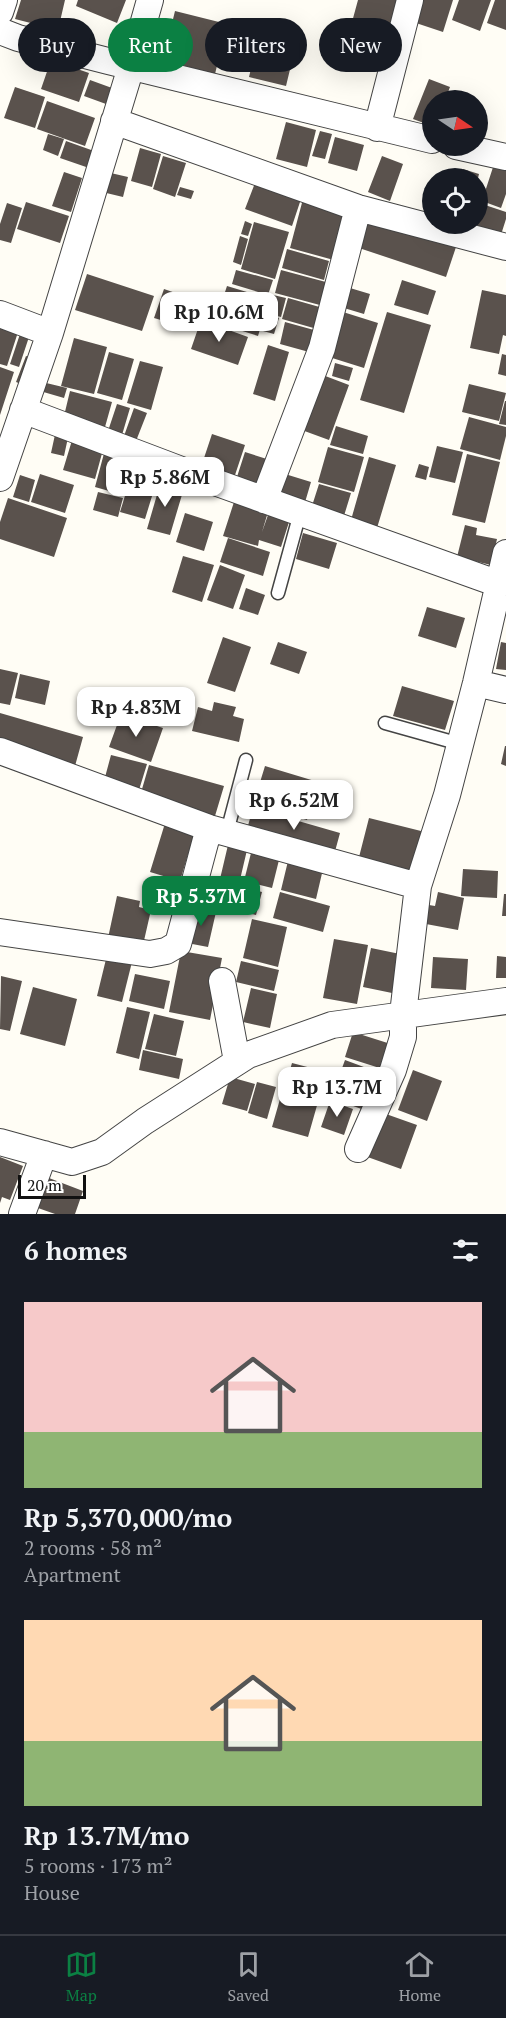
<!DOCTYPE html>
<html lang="en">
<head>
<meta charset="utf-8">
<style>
  body { margin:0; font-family:"PT Serif",serif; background:#20242c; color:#f1f3f6; height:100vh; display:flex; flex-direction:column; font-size:22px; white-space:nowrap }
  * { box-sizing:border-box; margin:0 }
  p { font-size:20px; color:#9ea1a6 }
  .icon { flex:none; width:33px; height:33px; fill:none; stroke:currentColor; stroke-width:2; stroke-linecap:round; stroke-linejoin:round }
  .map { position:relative; height:1214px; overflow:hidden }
  .side { display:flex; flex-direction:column; background:#171b24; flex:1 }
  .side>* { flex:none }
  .hud { position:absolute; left:18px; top:18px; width:471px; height:54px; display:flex; gap:12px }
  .needle { width:39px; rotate:103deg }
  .fabs { position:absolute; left:422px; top:90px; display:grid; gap:12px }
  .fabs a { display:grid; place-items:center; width:66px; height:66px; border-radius:50%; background:#171b24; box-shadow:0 6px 24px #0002; font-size:30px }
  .scale { position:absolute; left:18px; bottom:15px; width:68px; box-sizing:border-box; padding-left:6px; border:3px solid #111; border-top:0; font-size:16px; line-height:21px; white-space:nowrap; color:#111; -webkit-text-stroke:4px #fff; paint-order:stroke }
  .price { position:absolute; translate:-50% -51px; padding:0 14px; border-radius:12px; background:#fff; color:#222; font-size:20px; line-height:39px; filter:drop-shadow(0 2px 3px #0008) }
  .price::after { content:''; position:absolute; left:50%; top:36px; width:18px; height:14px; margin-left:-9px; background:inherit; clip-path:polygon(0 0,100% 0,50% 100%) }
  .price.active { background:#0b8043; color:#fff }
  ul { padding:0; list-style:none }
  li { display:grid; align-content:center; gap:12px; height:318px; padding:0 24px }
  li span { display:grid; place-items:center; height:186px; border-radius:0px; color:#555 }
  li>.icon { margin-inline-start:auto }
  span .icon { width:108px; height:108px; fill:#fffc; stroke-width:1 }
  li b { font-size:26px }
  h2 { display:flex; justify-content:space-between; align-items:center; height:72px; padding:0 24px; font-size:26px }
  .tag { padding:0 21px; border-radius:27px; background:#171b24; box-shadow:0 6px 24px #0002; font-size:21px; line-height:54px }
  .tag.active { background:#0b8043; color:#fff }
  .dock { display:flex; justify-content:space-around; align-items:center; height:84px; border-top:2px solid #363941; background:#171b24; font-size:16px; color:#9ea1a6 }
  .dock a { display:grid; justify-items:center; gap:3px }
  .dock .active { color:#0b8043 }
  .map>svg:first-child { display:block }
  .building { fill:#5a524d }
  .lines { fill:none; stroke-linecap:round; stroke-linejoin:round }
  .service-casing { stroke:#444; stroke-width:15 }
  .minor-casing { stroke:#444; stroke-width:28 }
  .service { stroke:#fff; stroke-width:12 }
  .minor { stroke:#fff; stroke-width:26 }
</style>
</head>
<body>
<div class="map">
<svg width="506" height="1214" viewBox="0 0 506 1214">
  <rect width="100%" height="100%" fill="#fffdf5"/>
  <path class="building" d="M21,0H65L58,30L15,19Z
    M78,0H126L117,23L76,6Z
    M358,0H397L388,33L352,22Z
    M420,0H453L443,32L413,22Z
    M459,0H491L480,31L452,20Z
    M495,0H506V30L487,23Z
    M175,11L227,24L215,74L163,60Z
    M263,19L300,28L286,86L249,77Z
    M338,29L351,33L343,64L329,60Z
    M51,60L89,73L79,102L41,89Z
    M429,79L450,87L445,100H432V126L413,119Z
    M90,80L112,88L106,104L84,96Z
    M15,87L45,97L35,128L4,118Z
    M47,101L95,118L85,146L37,129Z
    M286,122L316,130L307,167L276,159Z
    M320,131L332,134L325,159L312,156Z
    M48,134L64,139L58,156L43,150Z
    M335,137L364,145L357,171L328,163Z
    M66,141L94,151L89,168L60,158Z
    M140,148L161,154L152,187L131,181Z
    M163,156L186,163L175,197L153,189Z
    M382,156L403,164L390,201L368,192Z
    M496,158L506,161V194L501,208L482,201Z
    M463,169L479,174L478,178H460Z
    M102,171L128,177L123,197L98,191Z
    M64,172L82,178L71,212L52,206Z
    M255,183L301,199L292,226L245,209Z
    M180,187L194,191L191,199L177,195Z
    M303,199L354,212L341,262L290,248Z
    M26,202L69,216L60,243L17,229Z
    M7,203L22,208L11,243L0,240V224Z
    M479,203L506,212V219L499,241L471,232L473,224H477Z
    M368,218L456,247L446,277L359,248Z
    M245,221L252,224L248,236L241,234Z
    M254,222L289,232L275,279L241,269Z
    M240,236L248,239L241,265L233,262Z
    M287,249L329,261L324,280L282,268Z
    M236,270L273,280L268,295L232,284Z
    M281,270L337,285L331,308L275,293Z
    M87,274L154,296L142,331L75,310Z
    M402,280L436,291L428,315L394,305Z
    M227,286L267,298L263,312L222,301Z
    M350,288L370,294L364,314L344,308Z
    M164,289L190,298L181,326L154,318Z
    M482,290L506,295V336L503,335L499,354L470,348Z
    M269,294L286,298L281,317L265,313Z
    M288,298L323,308L317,329L282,319Z
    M227,304L264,316L258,336L220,324Z
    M343,312L378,323L364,368L329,357Z
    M387,312L431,325L404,413L360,400Z
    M267,314L279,318L274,334L263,331Z
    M201,320L248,337L238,365L191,349Z
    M285,322L314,330L309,352L280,344Z
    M0,323L19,329L7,366L0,364Z
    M20,334L29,337L19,367L10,364Z
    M74,338L107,347L94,394L61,386Z
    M268,345L289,352L275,401L253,394Z
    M109,352L134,359L122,400L97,393Z
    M502,354L506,355V376L498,374Z
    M26,356L40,361L31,388L16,382Z
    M140,361L163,367L151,410L127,403Z
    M335,363L353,368L349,381L332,376Z
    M0,367L14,372L0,415Z
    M320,374L349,385L329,440L299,429Z
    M42,382L67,388L64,398L40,391Z
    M469,384L506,393L499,421L462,412Z
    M70,391L112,402L105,427L64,416Z
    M505,401H506V425L499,424Z
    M117,404L130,408L122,435L108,431Z
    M134,408L147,413L136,441L124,436Z
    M469,417L506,427V436L500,460L460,449Z
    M336,426L368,436L363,454L330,445Z
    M56,430L69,433L64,456L51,453Z
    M212,434L245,445L234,478L201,467Z
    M73,437L104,446L95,479L63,470Z
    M106,446L134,454L123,495L95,487Z
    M437,446L463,452L455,483L429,477Z
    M328,447L364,457L354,492L318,482Z
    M245,452L270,460L261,488L236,480Z
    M467,454L500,462L485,523L452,515Z
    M369,457L396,465L377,528L351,520Z
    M135,463L160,470L145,519L120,512Z
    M419,464L429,467L426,480L415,477Z
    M40,474L74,485L65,513L31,502Z
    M285,474L311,482L303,509L277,502Z
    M20,475L35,480L29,502L13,497Z
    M161,481L184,488L170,535L147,529Z
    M319,484L351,493L343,519L311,509Z
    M98,492L123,498L118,517L93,510Z
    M8,498L67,518L54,557L0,539V522Z
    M234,502L268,512L262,532L268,515L289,522L281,547L259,540L258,546L223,536Z
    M185,513L213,522L204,551L176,542Z
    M465,525L477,528L476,535L497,539L491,565L457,557Z
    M303,533L337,543L329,569L296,559Z
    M228,538L270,552L263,576L220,562Z
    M183,556L214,565L202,602L172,592Z
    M220,565L245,575L233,609L207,600Z
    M246,588L265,595L258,615L239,609Z
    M427,607L465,618L456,648L418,636Z
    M223,637L251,647L235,692L207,683Z
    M278,642L307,652L299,674L270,664Z
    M501,642L506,643V670L496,669Z
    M0,669L18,673L10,705L0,703Z
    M20,674L50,681L45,705L15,698Z
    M402,686L454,701L445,730L393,716Z
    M214,702L236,707L233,716L244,719L239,742L192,731L198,707L212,711Z
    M0,713L83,737L75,766L0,744Z
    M121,714L163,728L151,762L109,747Z
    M505,746H506V766L501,764Z
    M111,755L147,764L139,790L104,781Z
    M149,765L224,786L215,816L140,796Z
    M265,766L318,782L307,820L253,805Z
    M253,808L340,833L334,855L247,829Z
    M369,818L429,833L417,877L358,861Z
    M166,820L196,828L180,881L150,872Z
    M228,845L247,850L239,884L220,879Z
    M252,849L280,856L272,888L244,881Z
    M288,861L323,869L316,899L281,890Z
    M463,869L498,871L497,898L461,896Z
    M213,879L262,892L256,915L207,903Z
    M280,892L330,906L323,932L273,918Z
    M438,892L464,898L458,930L426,924L429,905L435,906Z
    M504,894H506V916H502Z
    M117,896L140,901L139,907L151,910L143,945L108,938Z
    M194,907L216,912L208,947L187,943Z
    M252,919L287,927L278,967L243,958Z
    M334,939L368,945L357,1004L323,998Z
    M371,948L400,954L392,993L363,987Z
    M108,951L133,958L122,1002L97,996Z
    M181,951L222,958L210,1020L169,1012Z
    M497,956L506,957V978H496Z
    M433,957L468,959L466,990L431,988Z
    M241,961L279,970L274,991L236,982Z
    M135,974L170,981L164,1009L129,1001Z
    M1,976L22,981L10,1031L0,1029Z
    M33,987L77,999L65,1046L20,1034Z
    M251,988L277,994L270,1028L243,1022Z
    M127,1007L150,1012L139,1059L116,1053Z
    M154,1014L184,1021L176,1056L145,1049Z
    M353,1032L397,1046L389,1071L345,1057Z
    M143,1050L183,1059L179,1079L139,1070Z
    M345,1060L380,1073L367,1111L331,1098Z
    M292,1063L315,1069L307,1096L284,1090Z
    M413,1070L442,1081L427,1121L398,1110Z
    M230,1077L255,1084L247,1111L222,1104Z
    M257,1082L276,1087L267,1119L248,1113Z
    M282,1092L318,1102L308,1137L272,1127Z
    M330,1101L353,1109L344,1135L321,1127Z
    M386,1114L417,1125L401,1169L362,1155Z
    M0,1157L23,1166L10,1200L2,1197L0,1203Z
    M49,1178L83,1191L75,1214H55L38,1208Z"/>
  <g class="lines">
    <defs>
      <path id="service" d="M278,593L300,513
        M385,723L460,744
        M227,832L246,760"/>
      <path id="minor" d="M0,12L4,0
        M0,31L18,38L108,61L432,140
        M114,121L358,208L506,247
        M377,128L410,0
        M456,146L506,157
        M0,314L50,333
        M23,410L184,471L499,584
        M0,478L50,333L131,67L150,0
        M264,500L322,348L358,208
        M476,683L506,690
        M0,751L209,828L418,886
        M0,932L150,954L166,951L178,944L209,828
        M222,981L237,1061
        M0,1142L72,1162L102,1152L145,1121L248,1055L332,1025L506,1001
        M358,1149L393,1070L403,1037V1014L418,886L447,795L476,683L506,553
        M22,1214L44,1154"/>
    </defs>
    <use href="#service" class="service-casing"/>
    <use href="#minor" class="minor-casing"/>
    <use href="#service" class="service"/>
    <use href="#minor" class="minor"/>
  </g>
</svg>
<div class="fabs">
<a><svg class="needle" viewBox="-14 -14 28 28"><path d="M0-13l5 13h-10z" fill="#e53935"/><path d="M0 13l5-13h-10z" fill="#9ea1a6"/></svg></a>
<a><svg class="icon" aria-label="locate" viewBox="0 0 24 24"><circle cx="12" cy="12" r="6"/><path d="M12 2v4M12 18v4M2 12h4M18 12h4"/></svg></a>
</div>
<div class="scale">20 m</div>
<b class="price" style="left:219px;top:343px">Rp 10.6M</b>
<b class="price" style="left:165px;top:508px">Rp 5.86M</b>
<b class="price" style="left:136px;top:738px">Rp 4.83M</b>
<b class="price" style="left:294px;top:831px">Rp 6.52M</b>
<b class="price active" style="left:201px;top:927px">Rp 5.37M</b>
<b class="price" style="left:337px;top:1118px">Rp 13.7M</b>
<div class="hud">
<a class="tag">Buy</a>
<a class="tag active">Rent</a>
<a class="tag">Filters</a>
<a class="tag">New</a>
</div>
</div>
<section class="side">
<h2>6 homes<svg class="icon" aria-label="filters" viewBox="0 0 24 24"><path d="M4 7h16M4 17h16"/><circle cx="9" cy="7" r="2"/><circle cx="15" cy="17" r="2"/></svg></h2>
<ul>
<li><span style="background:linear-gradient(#f6c9c9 70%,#8fb573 0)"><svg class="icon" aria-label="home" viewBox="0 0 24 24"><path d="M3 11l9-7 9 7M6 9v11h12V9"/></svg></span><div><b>Rp 5,370,000/mo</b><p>2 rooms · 58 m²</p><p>Apartment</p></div></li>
<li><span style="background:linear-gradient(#ffd9b3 65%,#8fb573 0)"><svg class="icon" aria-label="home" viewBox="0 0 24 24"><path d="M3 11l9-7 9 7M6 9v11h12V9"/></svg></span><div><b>Rp 13.7M/mo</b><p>5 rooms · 173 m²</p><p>House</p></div></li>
</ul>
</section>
<nav class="dock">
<a class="active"><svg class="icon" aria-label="map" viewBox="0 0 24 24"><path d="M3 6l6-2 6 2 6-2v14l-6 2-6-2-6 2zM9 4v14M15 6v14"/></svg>Map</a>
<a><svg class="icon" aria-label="saved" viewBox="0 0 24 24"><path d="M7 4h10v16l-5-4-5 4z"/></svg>Saved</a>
<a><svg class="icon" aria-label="home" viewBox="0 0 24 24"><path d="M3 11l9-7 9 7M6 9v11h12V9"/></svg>Home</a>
</nav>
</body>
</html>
